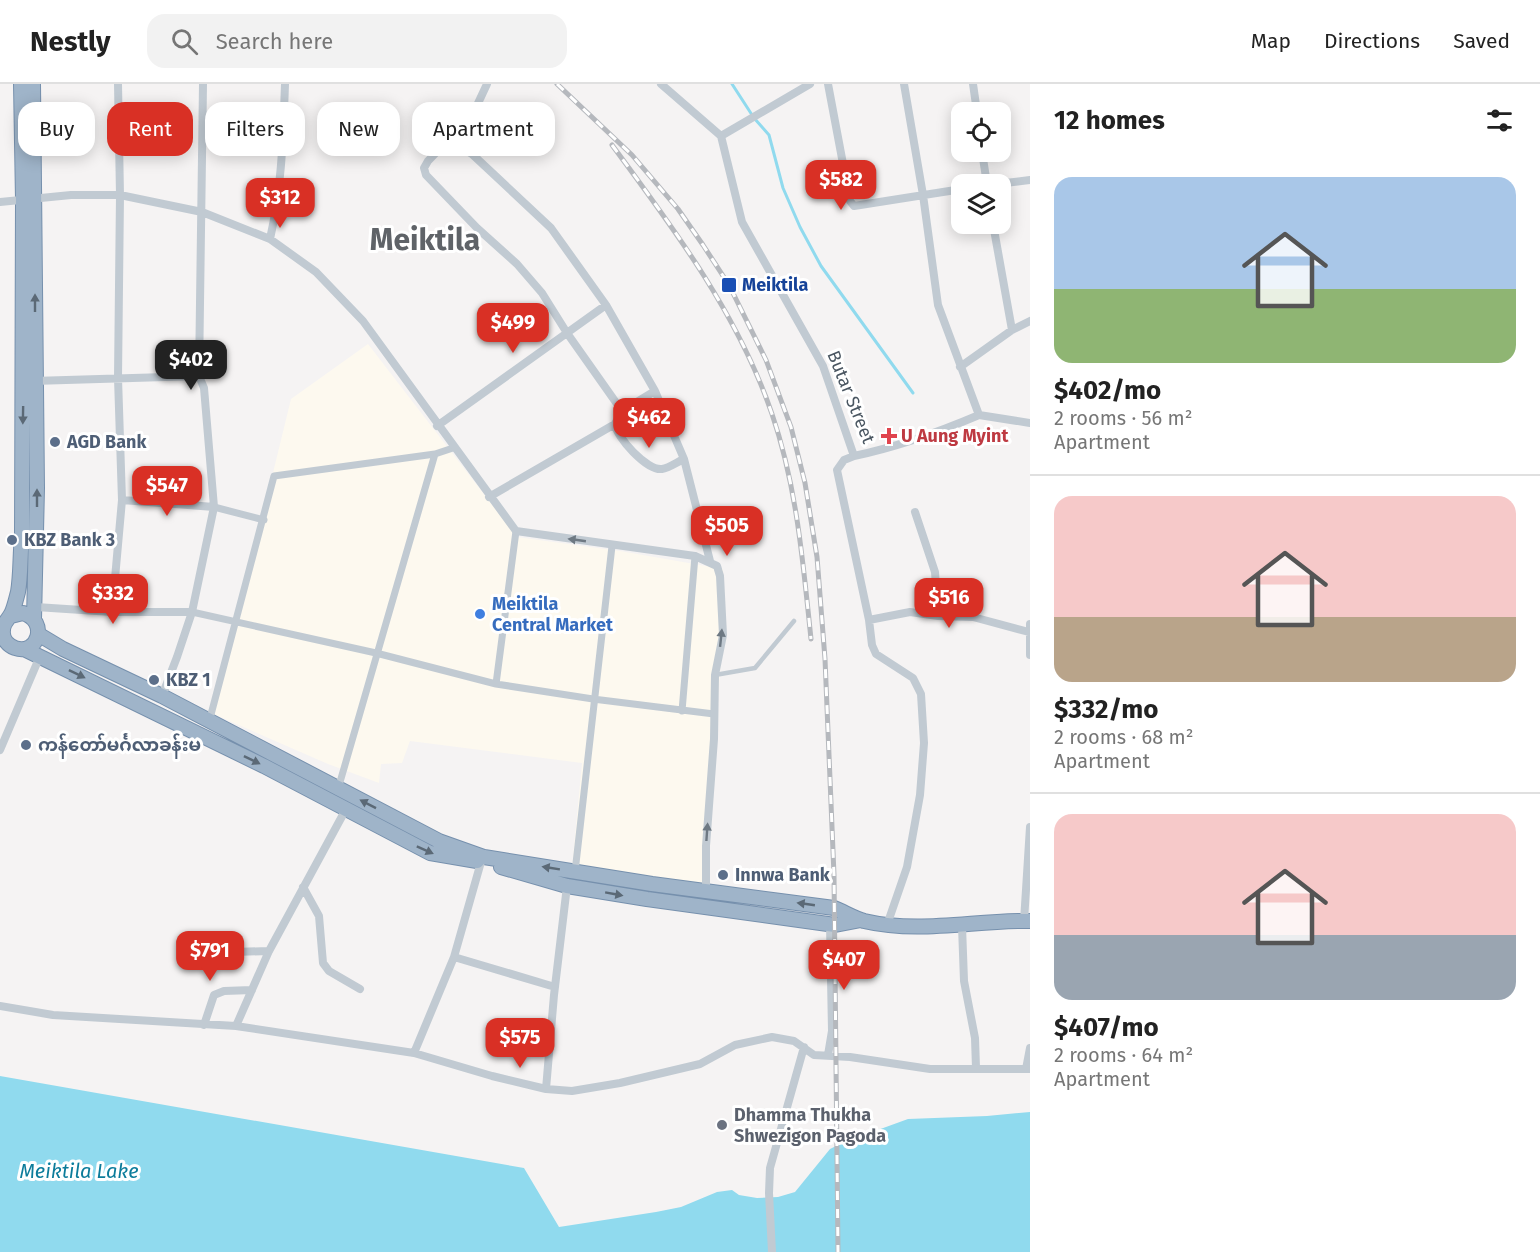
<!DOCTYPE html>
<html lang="en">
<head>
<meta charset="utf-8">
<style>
  body { margin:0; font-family:"Fira Sans","Noto Sans Myanmar",sans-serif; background:#f2f2f2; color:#222; height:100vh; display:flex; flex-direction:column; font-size:22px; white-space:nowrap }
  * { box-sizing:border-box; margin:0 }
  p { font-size:20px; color:#767676 }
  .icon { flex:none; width:33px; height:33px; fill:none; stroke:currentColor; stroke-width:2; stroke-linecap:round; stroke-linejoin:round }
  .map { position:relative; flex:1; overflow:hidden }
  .sheet { display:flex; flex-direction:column; background:#fff; width:510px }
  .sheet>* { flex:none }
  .hud { position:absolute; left:18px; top:18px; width:570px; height:54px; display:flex; gap:12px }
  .controls { position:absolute; left:951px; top:18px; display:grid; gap:12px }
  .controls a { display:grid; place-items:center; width:60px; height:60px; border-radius:12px; background:#fff; box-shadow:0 3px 15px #0003; font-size:30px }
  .price { position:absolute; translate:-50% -51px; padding:0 14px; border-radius:12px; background:#d93025; color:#fff; font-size:20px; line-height:39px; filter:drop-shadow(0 2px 3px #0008) }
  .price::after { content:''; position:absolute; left:50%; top:36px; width:18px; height:14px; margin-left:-9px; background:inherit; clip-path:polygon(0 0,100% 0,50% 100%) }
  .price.active { background:#222; color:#fff }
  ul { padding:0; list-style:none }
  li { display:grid; align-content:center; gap:12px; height:318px; padding:0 24px }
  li+li { border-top:2px solid #e0e0e0 }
  li span { display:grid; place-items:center; height:186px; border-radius:18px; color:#555 }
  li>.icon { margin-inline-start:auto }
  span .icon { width:108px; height:108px; fill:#fffc; stroke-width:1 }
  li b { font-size:26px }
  h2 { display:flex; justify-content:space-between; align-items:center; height:72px; padding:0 24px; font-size:26px }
  .tag { padding:0 21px; border-radius:18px; background:#fff; box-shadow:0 3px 15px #0003; font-size:21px; line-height:54px }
  .tag.active { background:#d93025; color:#fff }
  header { display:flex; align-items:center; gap:36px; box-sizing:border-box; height:84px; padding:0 30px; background:#fff; border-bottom:2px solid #e0e0e0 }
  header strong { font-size:28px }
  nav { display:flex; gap:33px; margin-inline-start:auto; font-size:21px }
  .search { width:420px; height:54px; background:#f2f2f2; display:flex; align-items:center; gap:15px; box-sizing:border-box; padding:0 21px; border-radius:18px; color:#767676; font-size:22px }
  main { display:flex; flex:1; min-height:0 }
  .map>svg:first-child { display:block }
  .commercial { fill:#fdf9ef }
  .water { fill:#90daee }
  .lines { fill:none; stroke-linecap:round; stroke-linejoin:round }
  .stream { stroke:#90daee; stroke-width:3 }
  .trunk-casing { stroke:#7690ad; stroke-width:16 }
  .service { stroke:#c1cad2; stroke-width:4.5 }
  .pedestrian { stroke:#c1cad2; stroke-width:7 }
  .minor { stroke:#c1cad2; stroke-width:8 }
  .trunk { stroke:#9fb4c9; stroke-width:14 }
  .rail-casing { stroke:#b5b8bd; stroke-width:5 }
  .rail { stroke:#fff; stroke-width:3; stroke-dasharray:9; stroke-linecap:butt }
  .oneway { fill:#5b6976 }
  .oneway2 { fill:#6e7983 }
  .transit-dot { fill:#1a4fb4; stroke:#fff; stroke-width:2 }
  .health-dot { fill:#e0444e; stroke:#fff; stroke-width:2 }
  .service-dot { fill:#5c6f8a; stroke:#fff; stroke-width:2 }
  .shop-dot { fill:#3f7fe0; stroke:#fff; stroke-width:2 }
  .worship-dot { fill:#6b7280; stroke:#fff; stroke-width:2 }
  .labels { text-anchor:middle; stroke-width:6; stroke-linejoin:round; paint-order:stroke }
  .transit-label { font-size:18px; font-weight:bold; fill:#164399; stroke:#fff; text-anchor:start }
  .street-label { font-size:18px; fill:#4a5661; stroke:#fff }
  .health-label { font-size:18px; font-weight:bold; fill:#be3a42; stroke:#fff; text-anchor:start }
  .service-label { font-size:18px; font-weight:bold; fill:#4e5e75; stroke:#fff; text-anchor:start }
  .shop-label { font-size:18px; font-weight:bold; fill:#366cbe; stroke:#fff; text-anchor:start }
  .worship-label { font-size:18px; font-weight:bold; fill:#5b616d; stroke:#fff; text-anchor:start }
  .water-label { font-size:20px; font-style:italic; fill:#0c7c9b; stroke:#fff }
  .town-label { font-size:30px; font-weight:bold; fill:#5f6368; stroke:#fff }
</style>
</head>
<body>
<header>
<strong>Nestly</strong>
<div class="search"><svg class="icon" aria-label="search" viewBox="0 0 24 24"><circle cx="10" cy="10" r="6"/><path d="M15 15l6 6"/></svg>Search here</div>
<nav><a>Map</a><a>Directions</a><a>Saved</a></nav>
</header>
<main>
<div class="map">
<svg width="1030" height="1168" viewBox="0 0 1030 1168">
  <rect width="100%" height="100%" fill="#f5f3f3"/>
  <path class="commercial" d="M368,260L517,453L620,467L723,485L725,522L704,800L572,784L582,679L410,657L402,679L381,680L379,699L328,680L209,628L261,438L291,315Z"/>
  <path class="water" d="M0,992L524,1084L559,1143L656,1128L681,1123L717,1108L732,1106L739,1111L757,1114L778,1113L795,1108L830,1065L842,1059L908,1035L987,1032L1030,1028V1168H0Z"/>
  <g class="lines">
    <path class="stream" d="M732,0L754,34L769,51L783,104L800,143L821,182L913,309"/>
    <defs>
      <path id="trunk" d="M33,0L37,404L34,535
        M11,532L23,529C49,537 38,572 15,564C7,561 2,554 3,546C3,539 8,536 11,530C14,525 16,515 18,508C21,490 20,471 22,452L23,116L21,0
        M38,550L63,565L162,612L439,757L484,773L652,800L834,824C844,828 854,834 864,837C919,850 975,836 1030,837
        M24,565L264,682L430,769L477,777
        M501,783L567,802L647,815L835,841L861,836"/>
    </defs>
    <use href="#trunk" class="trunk-casing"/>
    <path class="service" d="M715,591L755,584L794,537"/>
    <path class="pedestrian" d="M214,423L264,436
      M192,528L376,569L496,600L593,615L714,630
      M496,600L516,447
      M682,627L695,472
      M209,638L274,392L435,370
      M338,705L435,370L453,364
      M575,788L612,462"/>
    <path class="minor" d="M487,0L473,30L472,70L551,144L606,221L655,307L684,375L710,477
      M661,0L721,52
      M828,0L850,117L854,122L962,105
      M904,0L923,111L938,221L979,331
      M973,0L977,28
      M473,30L428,77L424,84L426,91L477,144L517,180L542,209L567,249L622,327
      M721,52L742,138L823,282L854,372C897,363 939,348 979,331
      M721,52L810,0
      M448,55L472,70
      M982,68L987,100
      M997,100L1030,96
      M0,118L71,111H120L202,128L270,155L316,188L363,237L516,447L695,472L717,482L720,492L723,551L715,591L714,655L706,762V806
      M993,140L1012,246
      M270,155C282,102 283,54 285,0
      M960,283L1012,246L1030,237
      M33,297L199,292
      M979,331L1030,339
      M615,340C616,353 647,387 662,385C669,384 677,378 684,375
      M437,342L606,221
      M854,372L844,376L837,386L869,536L872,561L876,570L913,594L921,610L924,659L920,711L907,783L887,841
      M489,413L615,340L622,327L655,307
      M122,416L214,423
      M915,428L935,488L938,532
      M36,523L112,528H192
      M112,528L122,416L118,294L120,111L118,0
      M869,536L910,528L938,532L973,533L1029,548
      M1030,540V571
      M162,612L177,573L192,528L214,423L204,304L199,292L203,0
      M0,666L40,572
      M303,803L319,832L323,879L329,887L360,905
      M1024,837L1030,743
      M962,842L964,897L975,954L976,984
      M181,859L234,868L269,867
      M454,873L555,903
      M0,922L53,931L236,942L414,969L492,992L546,1005L572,1007L620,999L700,980L735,961L772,953L794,957L814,971L850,973L930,985H1030
      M204,941L214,911L224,907L252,906
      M236,942L269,867L346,725
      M414,969L454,873L481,778
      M828,971L832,947L830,840
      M1026,985L1030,964
      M546,1005L554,911L567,802
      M772,1168L769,1109L770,1084L804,963"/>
    <use href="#trunk" class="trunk"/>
    <defs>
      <path id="rail" d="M557,0L632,71L678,125L703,161L729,201L766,276L791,343L805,399L817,473L825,575L834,791L838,1168
        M612,61C674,145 738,230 772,330C797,403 803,479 811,555"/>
    </defs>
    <use href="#rail" class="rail-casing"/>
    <use href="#rail" class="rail"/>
  </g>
  <defs><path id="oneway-solid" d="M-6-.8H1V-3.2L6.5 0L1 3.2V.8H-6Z" transform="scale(1.5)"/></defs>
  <g class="oneway">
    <use href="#oneway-solid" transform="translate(35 219) rotate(-90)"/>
    <use href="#oneway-solid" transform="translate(23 331) rotate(91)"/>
    <use href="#oneway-solid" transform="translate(37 414) rotate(-90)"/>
    <use href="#oneway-solid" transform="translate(77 590) rotate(26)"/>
    <use href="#oneway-solid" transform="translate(252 676) rotate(26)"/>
    <use href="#oneway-solid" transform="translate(368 720) rotate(-153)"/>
    <use href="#oneway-solid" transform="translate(425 766) rotate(24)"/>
    <use href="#oneway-solid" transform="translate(551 784) rotate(-171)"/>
    <use href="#oneway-solid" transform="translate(614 810) rotate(10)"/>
    <use href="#oneway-solid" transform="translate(806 820) rotate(-172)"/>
  </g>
  <g class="oneway2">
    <use href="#oneway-solid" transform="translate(577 456) rotate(-172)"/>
    <use href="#oneway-solid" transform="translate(721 554) rotate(-84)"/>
    <use href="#oneway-solid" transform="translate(707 748) rotate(-86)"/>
  </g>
  <rect class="transit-dot" x="721" y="193" width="16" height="16" rx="3"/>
  <path class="health-dot" d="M886 343h6v6h6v6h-6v6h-6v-6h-6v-6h6z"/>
  <g class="service-dot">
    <circle cx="55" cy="358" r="6"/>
    <circle cx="12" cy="456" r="6"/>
    <circle cx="154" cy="596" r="6"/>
    <circle cx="26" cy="661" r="6"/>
    <circle cx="723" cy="791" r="6"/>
  </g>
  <circle class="shop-dot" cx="480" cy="530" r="6"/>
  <circle class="worship-dot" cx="722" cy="1041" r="6"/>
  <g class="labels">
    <g class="transit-label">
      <text x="742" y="207">Meiktila</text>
    </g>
    <g class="street-label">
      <text transform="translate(851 313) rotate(68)" y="6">Butar Street</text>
    </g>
    <g class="health-label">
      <text x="901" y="358">U Aung Myint</text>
    </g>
    <g class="service-label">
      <text x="67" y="364">AGD Bank</text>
      <text x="24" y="462">KBZ Bank 3</text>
      <text x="166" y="602">KBZ 1</text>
      <text x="38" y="667">ကန်တော်မင်္ဂလာခန်းမ</text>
      <text x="735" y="797">Innwa Bank</text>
    </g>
    <g class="shop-label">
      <text x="492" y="526">Meiktila<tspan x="492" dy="21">Central Market</tspan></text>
    </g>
    <g class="worship-label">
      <text x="734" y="1037">Dhamma Thukha<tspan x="734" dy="21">Shwezigon Pagoda</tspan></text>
    </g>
    <g class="water-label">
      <text x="79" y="1094">Meiktila Lake</text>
    </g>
    <g class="town-label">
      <text x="425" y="166">Meiktila</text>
    </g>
  </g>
</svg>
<div class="controls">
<a><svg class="icon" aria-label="locate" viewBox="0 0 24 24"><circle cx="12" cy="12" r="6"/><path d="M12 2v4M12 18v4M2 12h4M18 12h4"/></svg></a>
<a><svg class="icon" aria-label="layers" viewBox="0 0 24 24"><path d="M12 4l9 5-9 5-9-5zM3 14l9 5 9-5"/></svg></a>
</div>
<b class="price" style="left:841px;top:127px">$582</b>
<b class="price" style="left:280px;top:145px">$312</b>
<b class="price" style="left:513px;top:270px">$499</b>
<b class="price active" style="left:191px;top:307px">$402</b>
<b class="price" style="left:649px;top:365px">$462</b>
<b class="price" style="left:167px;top:433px">$547</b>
<b class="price" style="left:727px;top:473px">$505</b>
<b class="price" style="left:113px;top:541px">$332</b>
<b class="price" style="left:949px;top:545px">$516</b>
<b class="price" style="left:210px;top:898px">$791</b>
<b class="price" style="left:844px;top:907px">$407</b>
<b class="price" style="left:520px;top:985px">$575</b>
<div class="hud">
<a class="tag">Buy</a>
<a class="tag active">Rent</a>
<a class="tag">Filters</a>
<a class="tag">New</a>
<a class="tag">Apartment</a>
</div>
</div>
<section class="sheet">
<h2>12 homes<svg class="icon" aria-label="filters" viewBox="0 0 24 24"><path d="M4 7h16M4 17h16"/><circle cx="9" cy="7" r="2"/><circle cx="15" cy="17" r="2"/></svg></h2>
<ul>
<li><span style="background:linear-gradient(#a9c7e8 60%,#8fb573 0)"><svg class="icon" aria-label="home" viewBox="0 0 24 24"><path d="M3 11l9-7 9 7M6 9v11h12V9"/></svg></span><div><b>$402/mo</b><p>2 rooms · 56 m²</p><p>Apartment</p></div></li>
<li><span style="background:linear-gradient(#f6c9c9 65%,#b9a48a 0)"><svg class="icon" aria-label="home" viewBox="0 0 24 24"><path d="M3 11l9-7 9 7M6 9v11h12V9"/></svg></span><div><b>$332/mo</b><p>2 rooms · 68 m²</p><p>Apartment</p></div></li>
<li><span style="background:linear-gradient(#f6c9c9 65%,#9aa5b1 0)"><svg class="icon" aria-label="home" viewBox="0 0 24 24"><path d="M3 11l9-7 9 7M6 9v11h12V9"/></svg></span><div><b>$407/mo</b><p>2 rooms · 64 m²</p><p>Apartment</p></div></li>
</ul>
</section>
</main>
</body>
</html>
